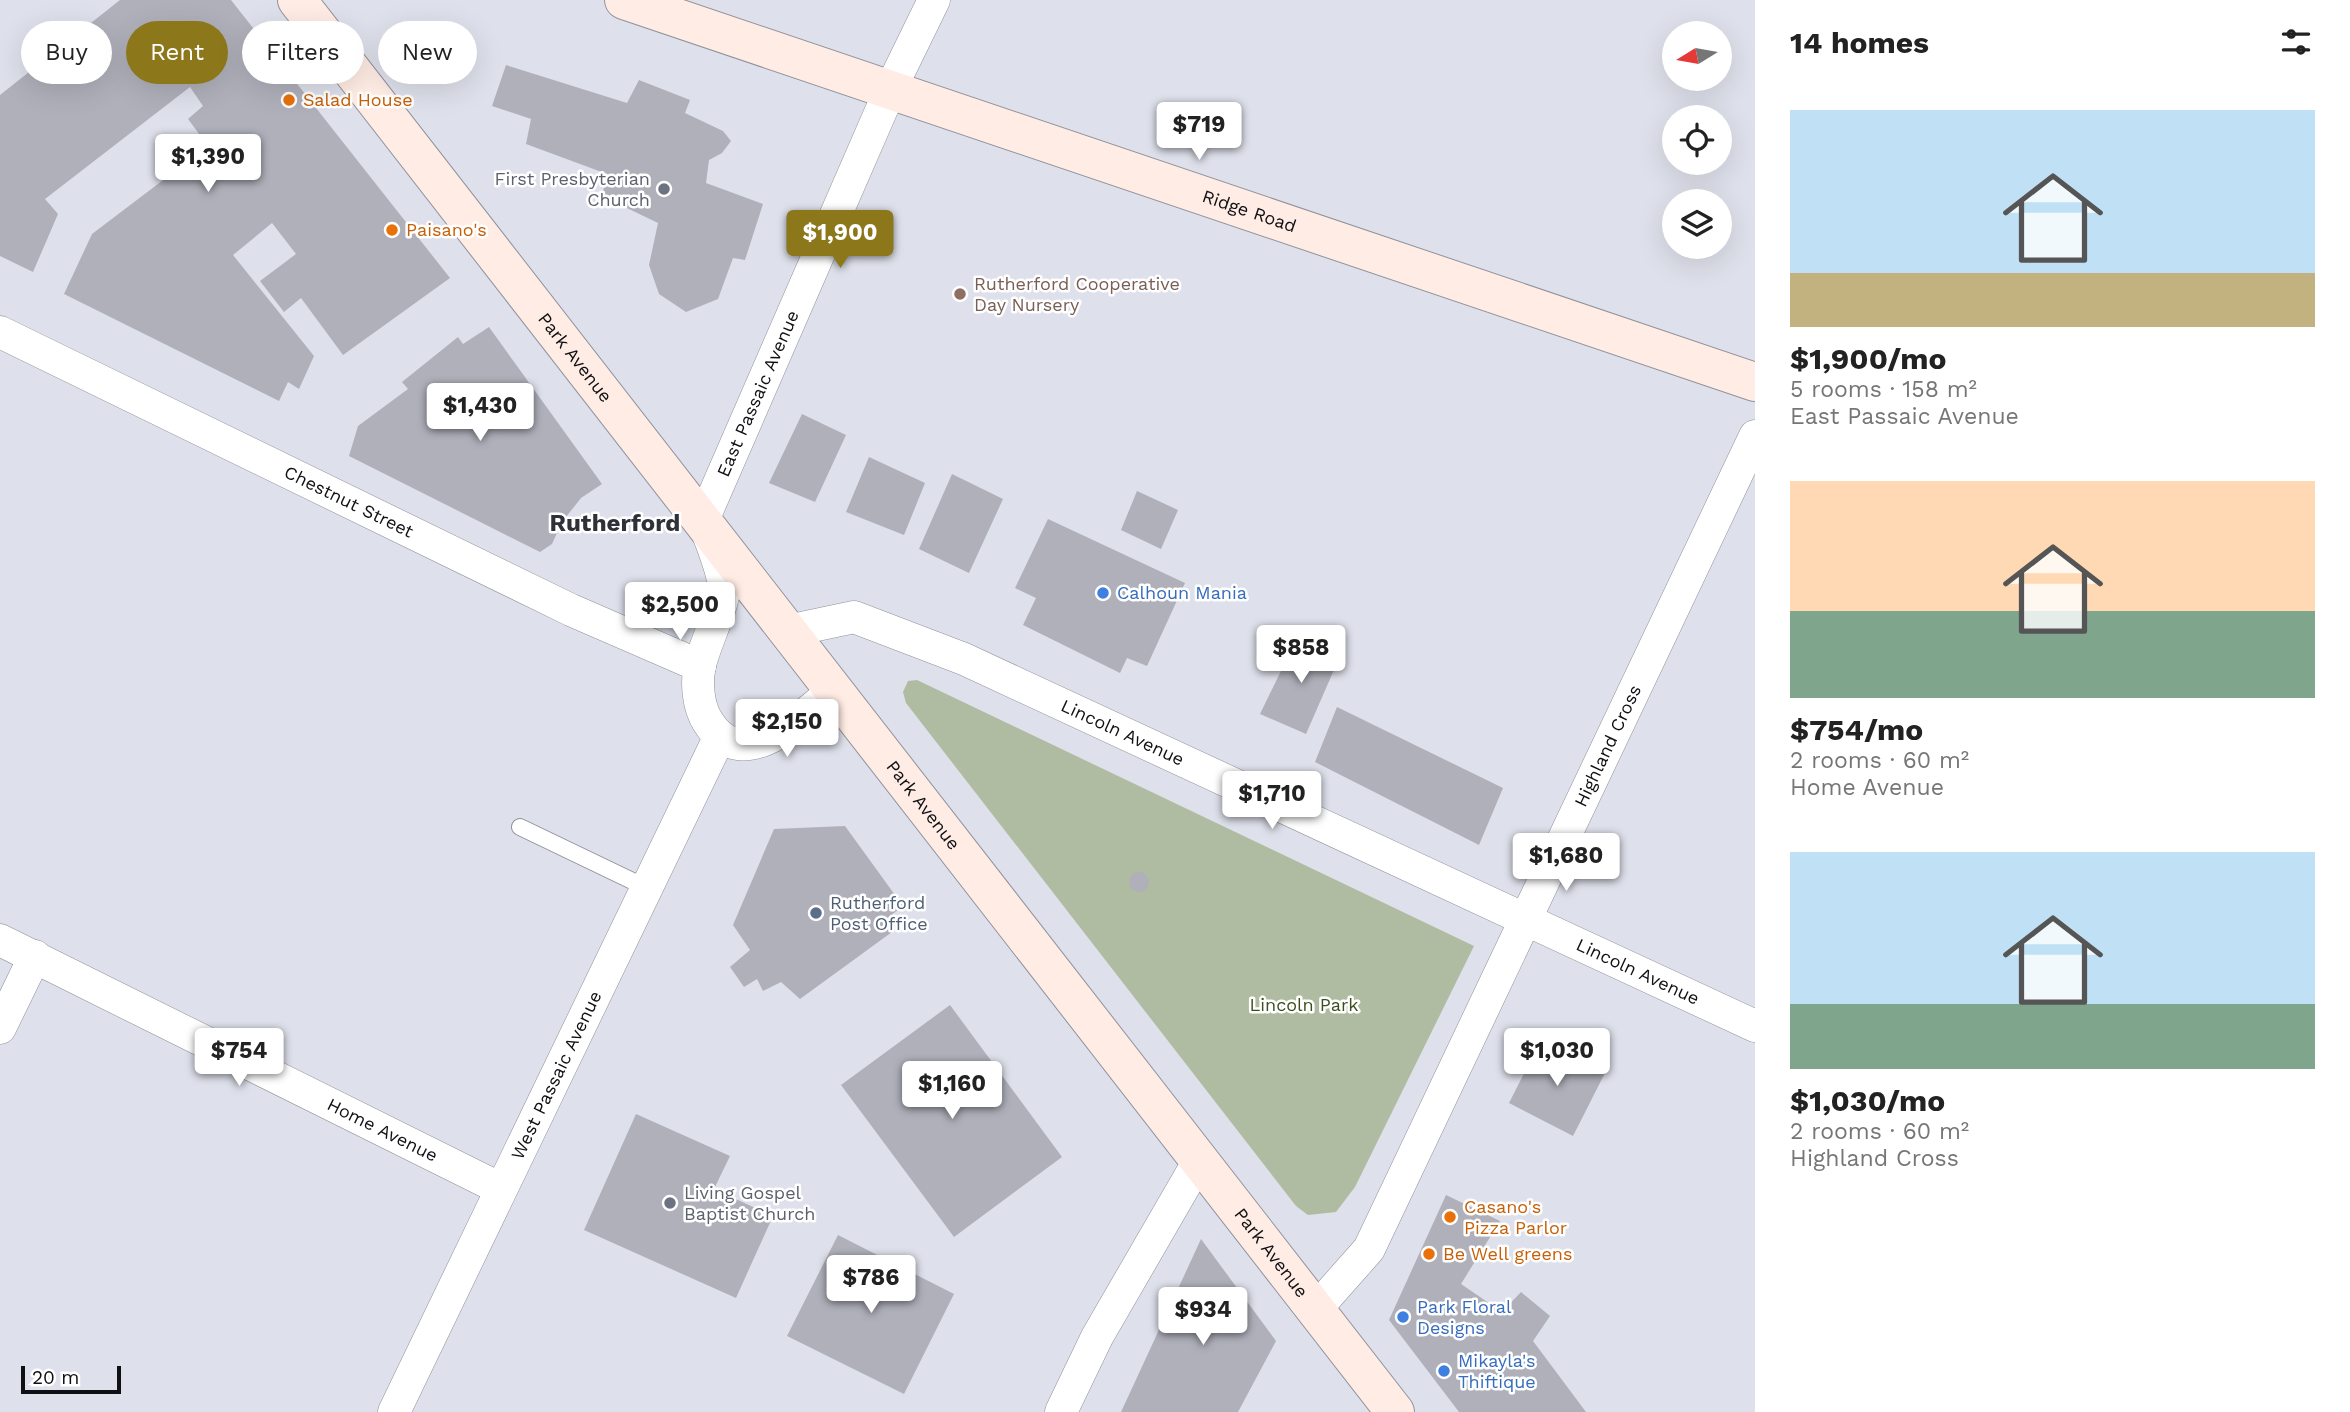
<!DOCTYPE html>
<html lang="en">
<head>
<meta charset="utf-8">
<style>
  body { margin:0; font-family:"Work Sans",sans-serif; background:#f6f6f6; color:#222; height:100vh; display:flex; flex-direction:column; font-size:26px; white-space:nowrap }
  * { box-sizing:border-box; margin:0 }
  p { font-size:23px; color:#767676 }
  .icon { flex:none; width:38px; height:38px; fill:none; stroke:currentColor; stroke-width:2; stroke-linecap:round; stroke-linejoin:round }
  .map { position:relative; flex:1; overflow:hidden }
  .sheet { display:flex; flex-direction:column; background:#fff; width:595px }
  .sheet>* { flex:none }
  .hud { position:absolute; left:21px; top:21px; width:665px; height:63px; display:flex; gap:14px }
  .needle { width:46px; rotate:259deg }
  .controls { position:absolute; left:1662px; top:21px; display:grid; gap:14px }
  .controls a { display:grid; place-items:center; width:70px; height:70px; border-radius:50%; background:#fff; box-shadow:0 7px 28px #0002; font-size:35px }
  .scale { position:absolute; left:21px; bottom:18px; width:100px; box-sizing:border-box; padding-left:7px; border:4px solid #0f1013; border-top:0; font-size:19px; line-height:24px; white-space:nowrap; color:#0f1013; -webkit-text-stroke:5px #fff; paint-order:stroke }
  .price { position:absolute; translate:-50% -60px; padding:0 16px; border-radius:7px; background:#fff; color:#222; font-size:23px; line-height:46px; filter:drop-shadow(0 2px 4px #0008) }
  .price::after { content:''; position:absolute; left:50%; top:42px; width:21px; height:16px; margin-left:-10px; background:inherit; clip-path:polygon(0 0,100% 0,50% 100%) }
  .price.current { background:#8c771b; color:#fff }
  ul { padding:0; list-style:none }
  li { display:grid; align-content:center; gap:14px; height:371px; padding:0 35px }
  li span { display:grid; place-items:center; height:217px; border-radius:0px; color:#555 }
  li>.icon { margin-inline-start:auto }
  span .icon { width:126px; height:126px; fill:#fffc; stroke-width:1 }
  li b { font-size:30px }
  h2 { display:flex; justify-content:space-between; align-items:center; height:84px; padding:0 35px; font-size:30px }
  .pill { padding:0 24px; border-radius:32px; background:#fff; box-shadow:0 7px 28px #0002; font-size:24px; line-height:63px }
  .pill.current { background:#8c771b; color:#fff }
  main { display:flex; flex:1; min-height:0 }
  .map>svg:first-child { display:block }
  .green { fill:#afbca1 }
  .building { fill:#afb0ba }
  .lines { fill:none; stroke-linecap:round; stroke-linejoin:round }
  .lane-casing { stroke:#90929b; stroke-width:18 }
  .street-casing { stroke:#90929b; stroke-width:33 }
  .secondary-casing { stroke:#90929b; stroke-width:40 }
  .lane { stroke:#fff; stroke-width:16 }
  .street { stroke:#fff; stroke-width:32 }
  .secondary { stroke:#ffece4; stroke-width:38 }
  .food-dot { fill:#e8710a; stroke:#fff; stroke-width:2.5 }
  .worship-dot { fill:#6b7280; stroke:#fff; stroke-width:2.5 }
  .education-dot { fill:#8d6e63; stroke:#fff; stroke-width:2.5 }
  .shop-dot { fill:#3f7fe0; stroke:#fff; stroke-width:2.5 }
  .service-dot { fill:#5c6f8a; stroke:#fff; stroke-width:2.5 }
  .labels { text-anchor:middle; stroke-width:5; stroke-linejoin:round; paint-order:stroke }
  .food-label { font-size:18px; fill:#c56008; stroke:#fff; text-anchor:start }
  .worship-label { font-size:18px; fill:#5b616d; stroke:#fff; text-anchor:end }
  .street-label { font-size:18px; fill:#0f1013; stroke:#fff }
  .education-label { font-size:18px; fill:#785e54; stroke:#fff; text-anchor:start }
  .shop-label { font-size:18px; fill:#366cbe; stroke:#fff; text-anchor:start }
  .service-label { font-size:18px; fill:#4e5e75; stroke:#fff; text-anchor:start }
  .park-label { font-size:18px; fill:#3b4f1d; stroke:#fff }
  .district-label { font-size:24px; font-weight:bold; fill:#2f3139; stroke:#fff }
</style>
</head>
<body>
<main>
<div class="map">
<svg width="1755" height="1412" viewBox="0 0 1755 1412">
  <rect width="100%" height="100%" fill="#dee0eb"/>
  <path class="green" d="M917,680L1474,946L1355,1187L1336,1212L1308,1215L1296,1206L906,703L903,692L908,681Z"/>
  <path class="building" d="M120,0H231L450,278L343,355L301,298L284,312L260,281L296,254L272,223L233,255L314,356L299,389L288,382L279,401L64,294L92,234L208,146L188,119L203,106L190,87L45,199L58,214L33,272L0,256V95Z
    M506,65L627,103L639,80L690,100L685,113L723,131L731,141L722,153L709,160L706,183L763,204L745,260L733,258L718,299L686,312L659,294L649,265L658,223L602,196L607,174L526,144L531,119L492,106Z
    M489,327L602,484L581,498L562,522L552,544L540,552L349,456L358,426L408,389L402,382L458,337L463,344Z
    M802,414L846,435L815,502L769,483Z
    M869,457L925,483L904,535L846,512Z
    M952,474L1003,499L969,573L919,549Z
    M1137,491L1178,510L1161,549L1121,530Z
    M1048,519L1185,583L1147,666L1127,658L1120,673L1023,625L1036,598L1015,588Z
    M1298,636L1340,656L1306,734L1260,714Z
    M1337,707L1503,788L1479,845L1315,762Z
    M845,826L903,906L885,920L892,932L800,999L781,982L763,991L757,979L744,987L730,967L750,950L733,925L774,829Z
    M1129 882a10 10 0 1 1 20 0a10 10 0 1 1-20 0Z
    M950,1005L1062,1157L954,1237L841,1085Z
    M1541,1040L1606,1071L1573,1136L1509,1103Z
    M636,1114L730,1156L714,1189L773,1216L736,1298L584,1230Z
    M1446,1195L1500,1221L1461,1284L1502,1312L1521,1292L1550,1316L1533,1341L1586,1412H1459L1389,1320Z
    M838,1235L954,1294L904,1394L787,1336Z
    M1201,1239L1276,1341L1238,1412H1121Z"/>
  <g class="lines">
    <defs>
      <path id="lane" d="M520,827L647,888"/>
      <g id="street">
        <path id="s1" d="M0,332L571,610L700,666"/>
        <path id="s2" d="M788,631L854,617L964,659L1755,1026"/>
        <path id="s3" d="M833,691C801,717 742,777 708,722C698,707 696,682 700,665C704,646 725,603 724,587C722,566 710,541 703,520L891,88L934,0"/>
        <path id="s4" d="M0,940L501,1189"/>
        <path d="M0,1028L35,956"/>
        <path id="s5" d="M1316,1309L1369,1249L1755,436"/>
        <path id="s6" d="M394,1412L719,738"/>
        <path d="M1061,1412L1097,1337L1200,1159"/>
      </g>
      <g id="secondary">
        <path id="s7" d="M297,0L1395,1412"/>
        <path id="s8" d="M624,0L1755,382"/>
      </g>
    </defs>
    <use href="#lane" class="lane-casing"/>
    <use href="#street" class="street-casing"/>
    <use href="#secondary" class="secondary-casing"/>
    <use href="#lane" class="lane"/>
    <use href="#street" class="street"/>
    <use href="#secondary" class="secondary"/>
  </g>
  <g class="food-dot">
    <circle cx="289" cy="100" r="7"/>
    <circle cx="392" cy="230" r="7"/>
    <circle cx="1450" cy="1217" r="7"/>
    <circle cx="1429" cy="1254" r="7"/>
  </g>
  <g class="worship-dot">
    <circle cx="664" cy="189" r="7"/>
    <circle cx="670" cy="1203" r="7"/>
  </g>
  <circle class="education-dot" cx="960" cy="294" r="7"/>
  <g class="shop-dot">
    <circle cx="1103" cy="593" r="7"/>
    <circle cx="1403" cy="1317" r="7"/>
    <circle cx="1444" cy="1371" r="7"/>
  </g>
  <circle class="service-dot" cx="816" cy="913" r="7"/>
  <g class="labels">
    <g class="food-label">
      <text x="303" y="106">Salad House</text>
      <text x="406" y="236">Paisano's</text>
      <text x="1464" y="1213">Casano's<tspan x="1464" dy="21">Pizza Parlor</tspan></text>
      <text x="1443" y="1260">Be Well greens</text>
    </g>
    <g class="worship-label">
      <text x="650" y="185">First Presbyterian<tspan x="650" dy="21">Church</tspan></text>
      <text x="684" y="1199" text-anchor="start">Living Gospel<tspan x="684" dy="21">Baptist Church</tspan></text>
    </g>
    <g class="street-label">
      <text dy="6" stroke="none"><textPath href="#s8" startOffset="660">Ridge Road</textPath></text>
      <text dy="6" stroke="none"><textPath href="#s7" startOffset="453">Park Avenue</textPath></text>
      <text dy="6" stroke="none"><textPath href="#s3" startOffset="499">East Passaic Avenue</textPath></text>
      <text dy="6" stroke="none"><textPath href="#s1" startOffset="388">Chestnut Street</textPath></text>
      <text dy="6" stroke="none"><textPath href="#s2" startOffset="360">Lincoln Avenue</textPath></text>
      <text dy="6" stroke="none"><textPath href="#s5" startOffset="637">Highland Cross</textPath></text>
      <text dy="6" stroke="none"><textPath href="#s7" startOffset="1020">Park Avenue</textPath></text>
      <text dy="6" stroke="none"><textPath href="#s2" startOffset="928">Lincoln Avenue</textPath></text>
      <text dy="6" stroke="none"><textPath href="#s6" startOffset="374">West Passaic Avenue</textPath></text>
      <text dy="6" stroke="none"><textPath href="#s4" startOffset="427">Home Avenue</textPath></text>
      <text dy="6" stroke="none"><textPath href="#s7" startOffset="1587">Park Avenue</textPath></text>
    </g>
    <g class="education-label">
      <text x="974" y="290">Rutherford Cooperative<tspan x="974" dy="21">Day Nursery</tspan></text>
    </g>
    <g class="shop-label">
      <text x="1117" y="599">Calhoun Mania</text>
      <text x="1417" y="1313">Park Floral<tspan x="1417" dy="21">Designs</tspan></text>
      <text x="1458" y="1367">Mikayla's<tspan x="1458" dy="21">Thiftique</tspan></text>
    </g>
    <g class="service-label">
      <text x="830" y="909">Rutherford<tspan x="830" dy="21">Post Office</tspan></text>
    </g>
    <g class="park-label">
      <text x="1304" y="1011">Lincoln Park</text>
    </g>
    <g class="district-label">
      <text x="615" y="531">Rutherford</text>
    </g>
  </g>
</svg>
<div class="controls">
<a><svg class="needle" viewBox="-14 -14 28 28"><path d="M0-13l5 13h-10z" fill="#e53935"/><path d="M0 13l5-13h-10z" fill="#767676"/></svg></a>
<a><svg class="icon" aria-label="locate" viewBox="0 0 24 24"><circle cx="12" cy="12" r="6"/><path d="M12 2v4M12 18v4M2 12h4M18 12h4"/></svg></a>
<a><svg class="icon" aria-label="layers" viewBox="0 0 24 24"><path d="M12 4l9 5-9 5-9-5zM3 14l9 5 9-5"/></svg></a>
</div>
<div class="scale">20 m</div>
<b class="price" style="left:1199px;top:162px">$719</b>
<b class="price" style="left:208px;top:194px">$1,390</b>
<b class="price current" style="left:840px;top:270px">$1,900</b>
<b class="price" style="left:480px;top:443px">$1,430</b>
<b class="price" style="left:680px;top:642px">$2,500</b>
<b class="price" style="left:1301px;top:685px">$858</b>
<b class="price" style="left:787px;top:759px">$2,150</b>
<b class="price" style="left:1272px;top:831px">$1,710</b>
<b class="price" style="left:1566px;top:893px">$1,680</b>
<b class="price" style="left:239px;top:1088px">$754</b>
<b class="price" style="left:1557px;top:1088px">$1,030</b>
<b class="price" style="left:952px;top:1121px">$1,160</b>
<b class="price" style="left:871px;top:1315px">$786</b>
<b class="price" style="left:1203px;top:1347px">$934</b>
<div class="hud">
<a class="pill">Buy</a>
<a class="pill current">Rent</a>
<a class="pill">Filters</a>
<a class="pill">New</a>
</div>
</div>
<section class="sheet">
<h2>14 homes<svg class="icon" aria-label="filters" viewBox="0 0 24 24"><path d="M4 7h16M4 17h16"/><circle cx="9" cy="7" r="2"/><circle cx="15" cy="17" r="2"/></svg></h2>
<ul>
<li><span style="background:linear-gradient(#bfe0f5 75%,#c2b280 0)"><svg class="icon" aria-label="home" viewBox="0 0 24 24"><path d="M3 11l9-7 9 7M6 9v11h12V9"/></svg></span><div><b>$1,900/mo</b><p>5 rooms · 158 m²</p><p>East Passaic Avenue</p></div></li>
<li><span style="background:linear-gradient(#ffd9b3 60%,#7fa58c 0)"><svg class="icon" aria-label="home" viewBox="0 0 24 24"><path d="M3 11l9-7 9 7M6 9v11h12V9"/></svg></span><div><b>$754/mo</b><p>2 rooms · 60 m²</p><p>Home Avenue</p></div></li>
<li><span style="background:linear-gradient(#bfe0f5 70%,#7fa58c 0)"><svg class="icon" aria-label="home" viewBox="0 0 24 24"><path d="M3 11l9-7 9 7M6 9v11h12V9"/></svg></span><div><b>$1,030/mo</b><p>2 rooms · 60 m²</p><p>Highland Cross</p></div></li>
</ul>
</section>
</main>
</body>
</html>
